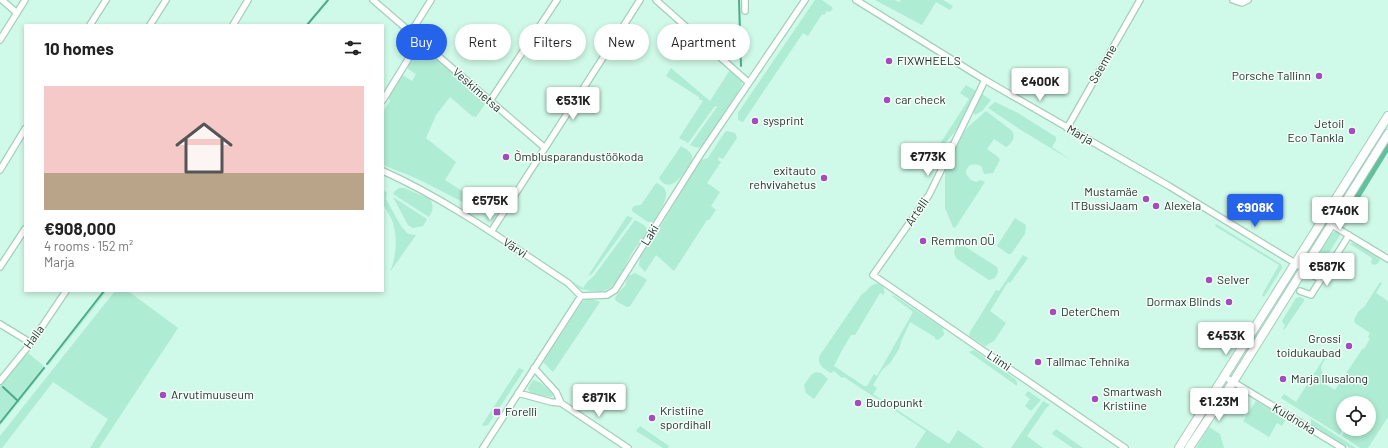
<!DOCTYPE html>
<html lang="en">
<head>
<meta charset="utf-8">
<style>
  body { margin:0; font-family:Barlow,sans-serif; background:#f6f6f6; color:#222; height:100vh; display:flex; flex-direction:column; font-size:15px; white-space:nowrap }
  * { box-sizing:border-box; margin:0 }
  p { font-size:13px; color:#767676 }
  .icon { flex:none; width:22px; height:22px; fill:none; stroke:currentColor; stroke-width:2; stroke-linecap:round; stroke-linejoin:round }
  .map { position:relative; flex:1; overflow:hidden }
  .panel { position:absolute; left:24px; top:24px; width:360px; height:268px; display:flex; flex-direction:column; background:#fff; border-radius:0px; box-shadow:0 2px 6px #0003 }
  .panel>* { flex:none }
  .hud { position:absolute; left:396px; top:24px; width:380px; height:36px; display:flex; gap:8px }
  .buttons { position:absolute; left:1336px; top:396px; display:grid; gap:8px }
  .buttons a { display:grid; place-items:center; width:40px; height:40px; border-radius:50%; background:#fff; box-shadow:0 2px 6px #0003; font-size:20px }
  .price { position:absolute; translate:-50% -34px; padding:0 9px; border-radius:4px; background:#fff; color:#222; font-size:13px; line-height:26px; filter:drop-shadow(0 1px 2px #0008) }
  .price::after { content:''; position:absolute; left:50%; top:24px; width:12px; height:9px; margin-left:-6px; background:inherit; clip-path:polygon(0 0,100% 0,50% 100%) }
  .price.active { background:#2563eb; color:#fff }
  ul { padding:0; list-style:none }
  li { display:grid; align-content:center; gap:8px; height:212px; padding:0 20px }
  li+li { border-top:1px solid #e0e0e0 }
  li span { display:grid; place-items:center; height:124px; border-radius:0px; color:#555 }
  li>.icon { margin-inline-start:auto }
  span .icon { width:72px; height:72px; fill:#fffc; stroke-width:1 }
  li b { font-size:17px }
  h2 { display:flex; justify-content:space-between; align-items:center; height:48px; padding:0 20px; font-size:17px }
  .chip { padding:0 14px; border-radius:18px; background:#fff; box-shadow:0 2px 6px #0003; font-size:14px; line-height:36px }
  .chip.active { background:#2563eb; color:#fff }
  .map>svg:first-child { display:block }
  .green { fill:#aeecd3 }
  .forest { fill:#62c09e }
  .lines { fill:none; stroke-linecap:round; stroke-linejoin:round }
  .stream { stroke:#4cab8a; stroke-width:2 }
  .street-tunnel { stroke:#add1c3; stroke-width:5.5; stroke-dasharray:5.5 3; stroke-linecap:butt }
  .street-casing { stroke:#a5cebc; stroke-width:8 }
  .secondary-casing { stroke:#a5cebc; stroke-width:10 }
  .street { stroke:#fff; stroke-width:5.5 }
  .secondary { stroke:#fff; stroke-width:8 }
  .poi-dot { fill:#a24dbc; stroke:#f5fefa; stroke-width:1.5 }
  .labels { text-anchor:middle; stroke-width:3; stroke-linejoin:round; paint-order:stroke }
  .poi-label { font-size:12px; fill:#23332d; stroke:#f5fefa; text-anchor:start }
  .street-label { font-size:12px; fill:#23332d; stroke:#f5fefa }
</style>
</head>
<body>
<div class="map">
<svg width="1388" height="448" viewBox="0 0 1388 448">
  <rect width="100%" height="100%" fill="#cff9e8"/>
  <path class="green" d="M815,0H822L833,8L830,12L827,11L824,15L822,14L808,36L803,33L743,122L738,120V113Z
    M875,0H895L899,2L901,0H943L953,6L950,10L936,2L922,25Z
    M424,48L485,100V104L476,117L472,116L450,97L436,115L426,138L456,162L445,180L495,212L490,216L416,178L383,165V112L390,101L388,97L401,76H404L412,81L416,74L408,69L407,67L418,52Z
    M671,68L710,101L730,70C734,73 742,78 742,83C742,90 708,136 702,146C697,149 695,147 690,145L717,107L715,106L688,143L679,138L703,101L699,99V97L666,76Z
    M966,85L976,91C972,103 964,120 956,130C950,139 940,146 935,157C933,163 932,169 930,175H926L930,169L927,164L969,99L960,93Z
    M982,94L991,100L982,111L975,115L973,111Z
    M995,102L1018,113L1056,137V140L1052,147L1072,161L1021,130L988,108Z
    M986,111L1011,130C1017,136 1012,143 1006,147L994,139L987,149L998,157L1000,160L993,173L984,174L982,167C975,162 966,164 966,174L971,180L976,182L980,180L985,182L955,228L953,227L945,208V170L961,136L967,128Z
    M728,131L735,133L737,138L723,159L719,157L718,160L721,162L707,183L720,192L711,206L716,210L709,220H707L674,271L656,255L645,272L639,265L640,256L660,227L701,160L708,158L725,132Z
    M681,146C687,150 694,153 692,161C686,170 671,197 659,178Z
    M656,183C676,190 661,208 655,219L653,222H648L632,211V209L634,206L641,205Z
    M399,188H404L430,199C434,206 433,211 429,217L393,194L395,191Z
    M383,190L387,193L386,199L401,226L408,234L416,235L390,272C396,257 398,239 393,223C391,216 384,207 383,203C382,199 383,194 383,190Z
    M393,197L427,219L423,226L413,228L408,225Z
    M627,216L633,218L597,267L592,274L588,276Z
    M1015,218L1026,225L1025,234L1011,254H1008L997,246Z
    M635,220C638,222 646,225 647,229C648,235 639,243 636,247C623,263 619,297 591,291C580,289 581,290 573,282L583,288L588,281L594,276Z
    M1216,224L1281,264L1282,268L1264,297L1262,295L1279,265L1215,226Z
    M1336,231L1340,235L1325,259L1318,254L1331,234Z
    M1352,243H1354L1377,256L1380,260L1377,264L1374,265L1371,263L1372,258L1350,244Z
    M961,244L997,267L998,272L995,278L989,280L957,259C954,255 953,251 956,246Z
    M1023,255L1028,258L1010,283L1008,282L990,311L1006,323L994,341L985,346L969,336L970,332L993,295L996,290L999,291Z
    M635,273L641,276L647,280L630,306L627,307L616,301L615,298L618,293L625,286L628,276Z
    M1380,282L1382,283L1376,293L1388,301V417L1368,448H1360L1342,436L1346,429H1369V403H1343V427L1340,435L1281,398L1284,394L1296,402L1326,355L1327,357C1320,367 1319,368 1326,378L1324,383L1335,390L1363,348L1364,349L1370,339L1368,337L1370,333L1355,323L1354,320L1358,312L1365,306Z
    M879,283C884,286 885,289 884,295L880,293L855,335H851L841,352L834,366L864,386H867L874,374L877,376L913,312L892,296L893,295L943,328L944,335L938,340L935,339V337L910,322L901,342L899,349L890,363L882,370L873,385L877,388L873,394L949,444L958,430L984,448H915L926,431L844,377L842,378L834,371L831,373C824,368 816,365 820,355L862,294C870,290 867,285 879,283Z
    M104,291H107L48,366L47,364Z
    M115,291H128L178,328L99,448H90L108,419L53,382L2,448H0V436Z
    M1300,297L1304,299V301L1284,330L1283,329L1285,325L1283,323L1282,321L1296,298Z
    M590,298L600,302L553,372L543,362L583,301Z
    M974,350L1015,379L1017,382V386L969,352Z
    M27,352L46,368L0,426V384Z
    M519,368L524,370L488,425L484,426L482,425Z
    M816,372L821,373L828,379L814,399L806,393L804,385L811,375Z
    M533,380C541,381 548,389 553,395L552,397L532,394L529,391L528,388Z
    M1028,391L1041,400L1031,411L1025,406L1030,399L1025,395Z
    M1043,401L1050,405L1048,407H1047L1027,436L1043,448H1011Z
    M1256,401L1286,419L1282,426L1277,423L1269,437L1243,421Z
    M1311,419L1356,448H1350L1311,426Z
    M640,426L669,446L668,448H663L636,431Z
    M1209,427L1220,434L1224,448H1196Z
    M1056,429L1083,448H1073L1052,434Z"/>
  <path class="forest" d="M1388,142V152L1342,227L1340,226L1339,221Z"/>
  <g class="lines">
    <path class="stream" d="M739,0L741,66
      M307,25L328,0
      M47,364L104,291
      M3,387L18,401
      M0,423L44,368"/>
    <path class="street-tunnel" d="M1327,270L1334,259"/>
    <defs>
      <path id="street" d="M2,0L17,13
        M373,0L545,148
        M656,0L748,82
        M745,0V11
        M856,0L985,80L1169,186L1295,263L1303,269
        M1233,0L1242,3L1248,0
        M90,25L106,0
        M150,25L166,0
        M233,25L248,0
        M411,32L431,0
        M0,40L25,0
        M985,80L929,195L873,275L1125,448
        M383,100L420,40
        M490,101L557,0
        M1067,128L1140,0
        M0,170L25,129
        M383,171C448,200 509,244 568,283L581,296
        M1329,210V220L1332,225L1388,259
        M491,232L640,0
        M1334,259L1349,235
        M0,267L25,229
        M1308,272L1321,280
        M1300,291L1311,295L1327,270
        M0,324L31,343
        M534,368L556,392L561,403
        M1225,377L1342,448
        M0,381L31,343L66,291
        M518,393L551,402L561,403L628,448
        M483,448L581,296L607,295L615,290L700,155L805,0"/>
      <path id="secondary" d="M1179,448L1388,116
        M1189,448L1233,382L1388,134"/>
    </defs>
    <use href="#street" class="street-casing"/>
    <use href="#secondary" class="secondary-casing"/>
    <use href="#street" class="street"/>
    <use href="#secondary" class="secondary"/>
  </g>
  <g class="poi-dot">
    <circle cx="889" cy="61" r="4"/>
    <circle cx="1319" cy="76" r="4"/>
    <circle cx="887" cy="100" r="4"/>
    <circle cx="755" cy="121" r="4"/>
    <circle cx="1352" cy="131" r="4"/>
    <circle cx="506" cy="157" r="4"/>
    <circle cx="824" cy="178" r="4"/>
    <circle cx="1146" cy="199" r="4"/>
    <circle cx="1156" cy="206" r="4"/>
    <circle cx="923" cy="241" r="4"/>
    <circle cx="1209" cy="280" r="4"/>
    <circle cx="1229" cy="302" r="4"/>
    <circle cx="1053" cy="312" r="4"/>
    <circle cx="1349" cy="346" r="4"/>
    <circle cx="1038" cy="362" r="4"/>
    <circle cx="1283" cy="379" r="4"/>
    <circle cx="163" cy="395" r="4"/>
    <circle cx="1095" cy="399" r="4"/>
    <circle cx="858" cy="403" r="4"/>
    <rect x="493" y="408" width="8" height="8" rx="2"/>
    <circle cx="652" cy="418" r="4"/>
  </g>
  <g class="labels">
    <g class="poi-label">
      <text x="897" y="65">FIXWHEELS</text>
      <text x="1311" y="80" text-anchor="end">Porsche Tallinn</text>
      <text x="895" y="104">car check</text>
      <text x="763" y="125">sysprint</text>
      <text x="1344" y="128" text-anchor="end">Jetoil<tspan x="1344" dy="14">Eco Tankla</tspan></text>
      <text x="514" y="161">Õmblusparandustöökoda</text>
      <text x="816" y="175" text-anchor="end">exitauto<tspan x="816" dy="14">rehvivahetus</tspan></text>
      <text x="1138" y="196" text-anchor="end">Mustamäe<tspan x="1138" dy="14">ITBussiJaam</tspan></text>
      <text x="1164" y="210">Alexela</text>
      <text x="931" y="245">Remmon OÜ</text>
      <text x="1217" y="284">Selver</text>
      <text x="1221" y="306" text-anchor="end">Dormax Blinds</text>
      <text x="1061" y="316">DeterChem</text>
      <text x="1341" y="343" text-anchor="end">Grossi<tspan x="1341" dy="14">toidukaubad</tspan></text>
      <text x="1046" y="366">Tallmac Tehnika</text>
      <text x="1291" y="383">Marja Ilusalong</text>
      <text x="1103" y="396">Smartwash<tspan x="1103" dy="14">Kristiine</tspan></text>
      <text x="171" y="399">Arvutimuuseum</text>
      <text x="866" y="407">Budopunkt</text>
      <text x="660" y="415">Kristiine<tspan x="660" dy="14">spordihall</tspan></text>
      <text x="505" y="416">Forelli</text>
    </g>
    <g class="street-label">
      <text transform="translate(1103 64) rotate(-60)" y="4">Seemne</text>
      <text transform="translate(477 90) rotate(41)" y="4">Veskimetsa</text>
      <text transform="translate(1080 135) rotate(29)" y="4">Marja</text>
      <text transform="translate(917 212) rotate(-55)" y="4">Artelli</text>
      <text transform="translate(650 235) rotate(-58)" y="4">Laki</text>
      <text transform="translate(515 248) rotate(33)" y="4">Värvi</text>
      <text transform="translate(34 337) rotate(-54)" y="4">Halla</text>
      <text transform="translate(999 361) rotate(34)" y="4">Liimi</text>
      <text transform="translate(1294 419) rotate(31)" y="4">Kuldnoka</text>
    </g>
  </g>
</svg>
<div class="buttons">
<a><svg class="icon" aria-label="locate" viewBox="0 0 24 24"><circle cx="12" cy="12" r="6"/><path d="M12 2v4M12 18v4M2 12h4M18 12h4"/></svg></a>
</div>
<b class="price" style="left:1040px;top:102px">€400K</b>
<b class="price" style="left:573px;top:121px">€531K</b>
<b class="price" style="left:928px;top:177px">€773K</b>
<b class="price" style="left:490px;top:221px">€575K</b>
<b class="price active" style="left:1255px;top:228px">€908K</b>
<b class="price" style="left:1340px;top:231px">€740K</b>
<b class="price" style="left:1327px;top:287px">€587K</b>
<b class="price" style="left:1226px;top:356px">€453K</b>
<b class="price" style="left:599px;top:418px">€871K</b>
<b class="price" style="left:1219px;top:422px">€1.23M</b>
<div class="hud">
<a class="chip active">Buy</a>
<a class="chip">Rent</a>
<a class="chip">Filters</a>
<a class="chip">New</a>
<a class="chip">Apartment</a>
</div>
<section class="panel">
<h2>10 homes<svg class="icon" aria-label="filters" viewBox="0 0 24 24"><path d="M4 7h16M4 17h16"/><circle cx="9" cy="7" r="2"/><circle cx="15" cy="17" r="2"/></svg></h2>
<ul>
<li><span style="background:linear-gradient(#f6c9c9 70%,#b9a48a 0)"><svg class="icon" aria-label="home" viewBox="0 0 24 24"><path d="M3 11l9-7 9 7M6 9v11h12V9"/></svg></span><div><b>€908,000</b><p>4 rooms · 152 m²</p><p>Marja</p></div></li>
</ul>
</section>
</div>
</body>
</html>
